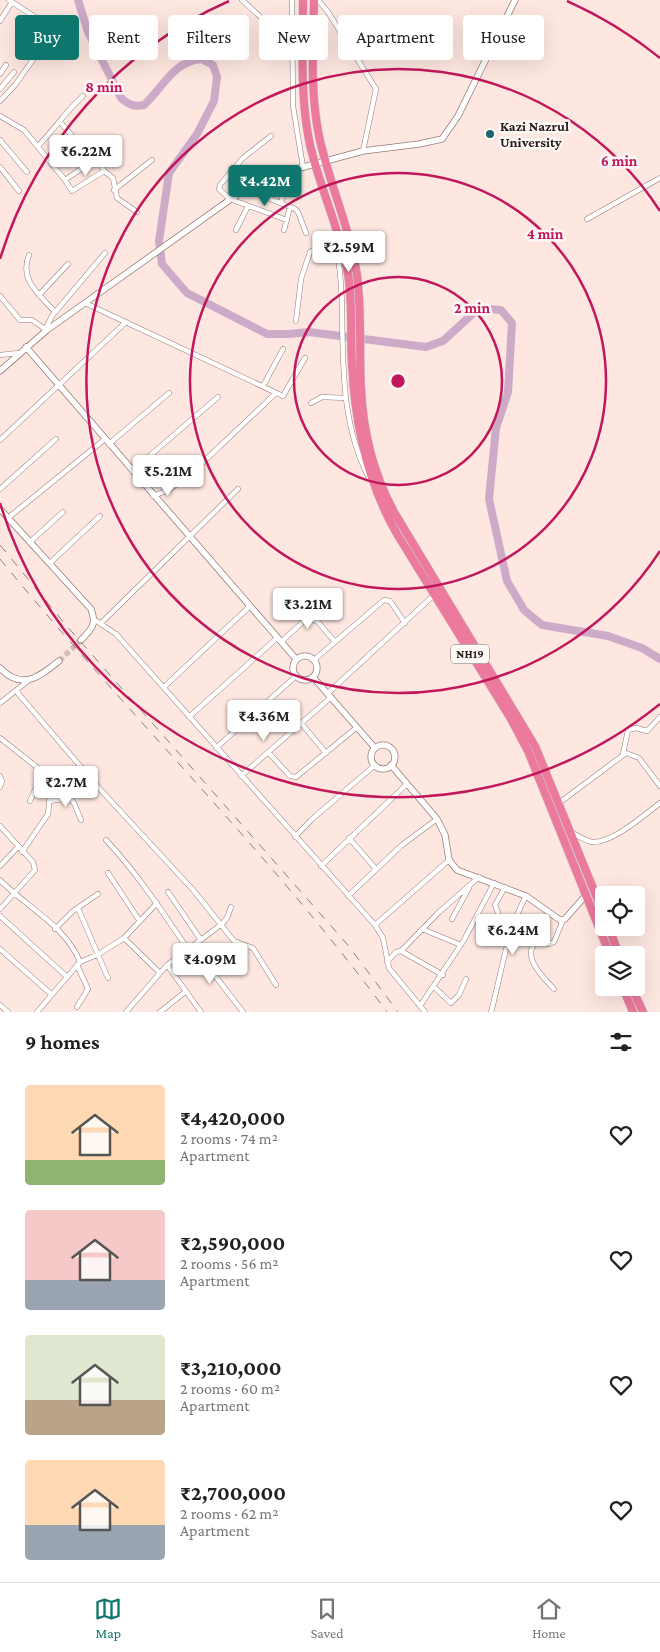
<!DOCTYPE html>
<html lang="en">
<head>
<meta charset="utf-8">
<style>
  body { margin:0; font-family:"Crimson Pro",serif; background:#f6f6f6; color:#202124; height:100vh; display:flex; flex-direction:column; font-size:19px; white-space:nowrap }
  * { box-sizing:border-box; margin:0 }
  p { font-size:16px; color:#757577 }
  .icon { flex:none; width:28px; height:28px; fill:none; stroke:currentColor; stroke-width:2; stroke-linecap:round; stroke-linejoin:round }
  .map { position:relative; height:1012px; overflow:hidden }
  .drawer { display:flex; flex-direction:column; background:#fff; flex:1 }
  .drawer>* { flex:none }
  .guide { position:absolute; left:15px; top:15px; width:630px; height:45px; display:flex; gap:10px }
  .controls { position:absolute; left:595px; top:886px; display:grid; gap:10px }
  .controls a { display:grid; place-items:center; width:50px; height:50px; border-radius:5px; background:#fff; box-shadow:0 5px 20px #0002; font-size:25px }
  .price { position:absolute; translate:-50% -42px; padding:0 11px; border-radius:5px; background:#fff; color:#222; font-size:16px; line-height:32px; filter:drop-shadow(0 1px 2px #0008) }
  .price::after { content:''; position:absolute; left:50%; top:30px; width:15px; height:11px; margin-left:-8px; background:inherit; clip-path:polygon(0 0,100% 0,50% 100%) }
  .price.active { background:#0f766e; color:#fff }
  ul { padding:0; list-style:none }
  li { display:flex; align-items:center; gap:15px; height:125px; padding:0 25px }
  li span { display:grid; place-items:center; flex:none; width:140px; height:100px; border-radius:5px; color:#555 }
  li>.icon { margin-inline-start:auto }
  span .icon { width:60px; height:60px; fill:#fffc; stroke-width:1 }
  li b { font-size:21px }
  h2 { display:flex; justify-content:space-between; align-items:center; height:60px; padding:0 25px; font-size:21px }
  .chip { padding:0 18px; border-radius:5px; background:#fff; box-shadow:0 5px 20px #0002; font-size:18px; line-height:45px }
  .chip.active { background:#0f766e; color:#fff }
  .menu { display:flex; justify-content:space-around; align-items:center; height:70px; border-top:1px solid #e0e0e0; background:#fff; font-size:14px; color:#757577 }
  .menu a { display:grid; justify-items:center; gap:2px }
  .menu .active { color:#0f766e }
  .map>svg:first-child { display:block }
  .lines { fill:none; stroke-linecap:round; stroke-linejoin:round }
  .river { stroke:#cdaac7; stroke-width:8 }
  .tertiary-tunnel { stroke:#d3beb8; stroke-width:5.5; stroke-dasharray:5.5 3; stroke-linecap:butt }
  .minor-casing { stroke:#957c74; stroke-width:5.5 }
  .tertiary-casing { stroke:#957c74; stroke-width:7 }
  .trunk-casing { stroke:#d3d2d1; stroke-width:9 }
  .minor { stroke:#fff; stroke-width:4.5 }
  .tertiary { stroke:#fff; stroke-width:5.5 }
  .trunk { stroke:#eb7a9c; stroke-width:8 }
  .rail { stroke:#8f7f7a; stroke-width:1; stroke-dasharray:9 9; stroke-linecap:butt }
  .ring { fill:none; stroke:#c2185b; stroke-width:2.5 }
  .poi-dot { fill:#19666d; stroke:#fef8f6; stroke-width:2 }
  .labels { text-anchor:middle; stroke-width:5; stroke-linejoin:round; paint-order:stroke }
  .shield { fill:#fef8f6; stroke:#665e5b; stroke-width:1 }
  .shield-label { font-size:12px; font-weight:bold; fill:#251c18 }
  .poi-label { font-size:14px; font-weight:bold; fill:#251c18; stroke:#fef8f6; text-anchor:start }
  .centre { fill:#c2185b; stroke:#fef8f6; stroke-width:2.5 }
  .ring-label { font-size:15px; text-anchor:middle; font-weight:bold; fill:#c2185b; stroke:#fef8f6; stroke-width:5; stroke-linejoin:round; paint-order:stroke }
</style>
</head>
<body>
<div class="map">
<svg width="660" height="1012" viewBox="0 0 660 1012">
  <rect width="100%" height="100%" fill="#fee7e0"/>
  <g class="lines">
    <path class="river" d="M78,0L88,32L121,98C129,105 134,107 144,105C163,88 172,62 201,59L213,65L217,77L214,101L197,134L169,173L159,241L162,264L187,293L267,334H289L309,332L426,347L443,341L479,308L501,310L512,323L508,392L496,428L489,499L507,581L524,610L542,625L608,636L642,648L660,659"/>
    <path class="tertiary-tunnel" d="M59,661L81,640"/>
    <defs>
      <path id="minor" d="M242,0L302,55
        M292,0L293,106L303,167
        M318,0L328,12L376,89L363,151
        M0,21L12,2
        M0,74L6,65
        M0,89L14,72
        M0,101L15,85L52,33L50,27L9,0
        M0,116L24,130L65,180L72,191L104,171
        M60,122L82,147L94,153L104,171L113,178L117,198L137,212
        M271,136L243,158L220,185L219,189L230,199L287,220
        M0,140L27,172
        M38,146C54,130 66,111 83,96
        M0,167L19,191
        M65,180L97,158
        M250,185L256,193L290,207L284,230
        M114,190L152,160
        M281,203L285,188V172
        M290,208H294L298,212L306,233
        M587,219L660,178
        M236,230L248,206
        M335,235C339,260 342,286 342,312C343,368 342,426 369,478
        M29,255C19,280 39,294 55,312
        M39,295L68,264
        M0,296L20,320H32L45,329
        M85,303L283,396L305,358
        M296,321L301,279L310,252L314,250L338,261
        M44,332L52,316L105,253
        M0,355L19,353
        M263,386L283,349
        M311,403L322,397L346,398
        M0,440L126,322
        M109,444L169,393
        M132,471L218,397
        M0,489L56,439
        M153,496L169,490L197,468L276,393
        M8,518L105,439
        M30,542L63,512
        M50,563L100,516
        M95,620L116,634L375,925L383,938L389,968L425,1012
        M101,623L238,489
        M281,642L304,621L310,619L317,621L335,642
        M314,660L384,600L390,601L405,623
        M164,687L250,606
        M16,691L98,787L194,891L234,941L253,948L276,985
        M327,694L434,595
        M0,703L29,680
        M189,717L277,638
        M301,723L326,753
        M0,738L43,772L30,801
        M216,748L296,676
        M268,752L290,776L296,777L356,728
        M623,754L628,730L636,728L647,731L660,717
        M0,776L2,781L0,787
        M241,776L330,698
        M49,801L70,798L74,803L81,820
        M559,803L626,753L639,758L660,786
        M0,826L33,862L35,870L0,909
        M571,832C577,835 585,841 592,842C613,843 644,815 660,803
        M295,837L311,820L375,765
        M349,838L376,869
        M106,840C137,873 162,911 187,948
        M22,852L48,814L50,796L58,769
        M0,866L18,847
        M321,866L407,784
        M108,873L139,920
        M0,880C25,906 66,926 80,962L37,1012
        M168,892L201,940
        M348,896L402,845L437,819
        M78,908L108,978
        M0,916L66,976
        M452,919L469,888
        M375,925L449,860
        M55,929L73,911L98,894
        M422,929L461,945
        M491,935L498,913L495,905L505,887
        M124,938L157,903
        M192,946L243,1012
        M0,949L51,994
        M401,951L439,912L479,877
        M80,962L99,954L124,938L160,973
        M387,962L396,952L401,951L443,975
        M77,965L88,989L77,1007
        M167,965L201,1012
        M434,987L451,1003L459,995L466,979
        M554,989C543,977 520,956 537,941L549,944L554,942L563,920
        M0,1005L8,1012
        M420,1006L464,940L494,883
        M126,1012L167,965L222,924L227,918L231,907
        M160,1012L185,992
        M491,1012C502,972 506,933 526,896"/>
      <path id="tertiary" d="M26,347L296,659
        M0,371L47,330L259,179L363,151L419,144L442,139L458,116L515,0
        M0,509L91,609C97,624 92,629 81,640
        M293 668a12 12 0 1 1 24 0a12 12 0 1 1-24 0Z
        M0,668C22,691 39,677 59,661
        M313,677L375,748
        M371 757a12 12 0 1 1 24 0a12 12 0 1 1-24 0Z
        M391,765L437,819L445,835L449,860L457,870L526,896L560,920L565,919L586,895"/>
      <path id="trunk" d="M303,0C303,47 300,94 309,140C318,185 340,228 348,274C353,303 350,335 352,364C355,425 367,482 397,534L511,719L528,751L610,955
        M314,0C313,45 310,92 319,136C329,183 350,228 357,275C362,313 359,351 361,389C363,431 374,475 394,512L535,746L604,915
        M609,928L619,955
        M623,988L633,1012
        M632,988L643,1012"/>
    </defs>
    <use href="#minor" class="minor-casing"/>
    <use href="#tertiary" class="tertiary-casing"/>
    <use href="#trunk" class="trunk-casing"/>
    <use href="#minor" class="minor"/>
    <use href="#tertiary" class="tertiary"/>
    <use href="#trunk" class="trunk"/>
    <path class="rail" d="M0,545L65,624L347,944L398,1012
      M0,559C126,713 269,852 387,1012"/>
  </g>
  <g class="ring">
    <circle cx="398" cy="381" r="104"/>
    <circle cx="398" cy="381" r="208"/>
    <path d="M660 551A312 312 0 1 1 660 211"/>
    <path d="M660 704A416 416 0 0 1 0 503M0 259A416 416 0 0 1 229 1M567 1A416 416 0 0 1 660 58"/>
  </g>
  <circle class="poi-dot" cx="490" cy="134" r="5"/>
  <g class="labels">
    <rect class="shield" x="451" y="644.5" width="38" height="19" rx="4"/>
    <g class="shield-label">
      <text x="470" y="658">NH19</text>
    </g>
    <g class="poi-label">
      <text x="500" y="131">Kazi Nazrul<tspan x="500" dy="16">University</tspan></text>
    </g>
  </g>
  <circle cx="398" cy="381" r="8" class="centre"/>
  <g class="ring-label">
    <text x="104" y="92">8 min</text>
    <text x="619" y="166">6 min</text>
    <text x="545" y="239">4 min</text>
    <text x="472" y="313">2 min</text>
  </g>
</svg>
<div class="controls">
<a><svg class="icon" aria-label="locate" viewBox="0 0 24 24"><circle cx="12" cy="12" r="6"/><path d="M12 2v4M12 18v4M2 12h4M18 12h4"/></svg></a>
<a><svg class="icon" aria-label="layers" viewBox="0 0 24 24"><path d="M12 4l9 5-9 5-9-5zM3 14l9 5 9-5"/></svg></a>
</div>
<b class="price" style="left:86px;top:177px">₹6.22M</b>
<b class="price active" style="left:265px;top:207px">₹4.42M</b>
<b class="price" style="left:349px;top:273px">₹2.59M</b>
<b class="price" style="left:168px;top:497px">₹5.21M</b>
<b class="price" style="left:308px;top:630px">₹3.21M</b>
<b class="price" style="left:264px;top:742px">₹4.36M</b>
<b class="price" style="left:66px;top:808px">₹2.7M</b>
<b class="price" style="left:513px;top:956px">₹6.24M</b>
<b class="price" style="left:210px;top:985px">₹4.09M</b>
<div class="guide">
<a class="chip active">Buy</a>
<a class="chip">Rent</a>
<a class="chip">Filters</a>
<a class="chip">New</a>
<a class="chip">Apartment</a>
<a class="chip">House</a>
</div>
</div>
<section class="drawer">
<h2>9 homes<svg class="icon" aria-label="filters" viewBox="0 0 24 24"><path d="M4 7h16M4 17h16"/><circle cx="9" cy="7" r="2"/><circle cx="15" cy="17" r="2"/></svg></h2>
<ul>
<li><span style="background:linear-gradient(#ffd9b3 75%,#8fb573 0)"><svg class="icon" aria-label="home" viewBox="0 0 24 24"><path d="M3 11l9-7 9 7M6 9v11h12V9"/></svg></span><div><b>₹4,420,000</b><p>2 rooms · 74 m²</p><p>Apartment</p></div><svg class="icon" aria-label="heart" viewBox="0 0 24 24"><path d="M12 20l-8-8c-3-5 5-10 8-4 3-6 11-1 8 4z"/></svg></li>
<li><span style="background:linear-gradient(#f6c9c9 70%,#9aa5b1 0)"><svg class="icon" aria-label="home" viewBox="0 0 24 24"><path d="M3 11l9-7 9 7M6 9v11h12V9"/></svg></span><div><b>₹2,590,000</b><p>2 rooms · 56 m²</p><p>Apartment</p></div><svg class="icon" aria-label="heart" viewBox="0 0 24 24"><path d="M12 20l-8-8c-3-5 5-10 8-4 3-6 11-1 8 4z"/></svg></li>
<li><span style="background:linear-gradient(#dfe7d0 65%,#b9a48a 0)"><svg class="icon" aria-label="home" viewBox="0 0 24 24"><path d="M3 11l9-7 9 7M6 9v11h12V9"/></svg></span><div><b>₹3,210,000</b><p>2 rooms · 60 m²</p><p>Apartment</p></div><svg class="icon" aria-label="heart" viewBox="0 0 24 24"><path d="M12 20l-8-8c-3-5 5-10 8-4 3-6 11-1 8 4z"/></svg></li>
<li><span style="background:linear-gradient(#ffd9b3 65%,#9aa5b1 0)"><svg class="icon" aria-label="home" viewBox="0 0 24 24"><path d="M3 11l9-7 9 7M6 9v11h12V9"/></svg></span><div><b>₹2,700,000</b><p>2 rooms · 62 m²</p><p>Apartment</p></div><svg class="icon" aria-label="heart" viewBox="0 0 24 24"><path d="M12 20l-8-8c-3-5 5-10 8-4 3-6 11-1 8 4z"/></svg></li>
</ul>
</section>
<nav class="menu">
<a class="active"><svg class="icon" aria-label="map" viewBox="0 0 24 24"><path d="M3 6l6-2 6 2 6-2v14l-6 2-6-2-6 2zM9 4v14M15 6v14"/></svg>Map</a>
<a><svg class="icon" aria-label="saved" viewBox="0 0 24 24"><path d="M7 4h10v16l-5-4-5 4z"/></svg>Saved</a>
<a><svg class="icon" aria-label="home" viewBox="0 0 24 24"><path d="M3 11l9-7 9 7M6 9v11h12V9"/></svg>Home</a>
</nav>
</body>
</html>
